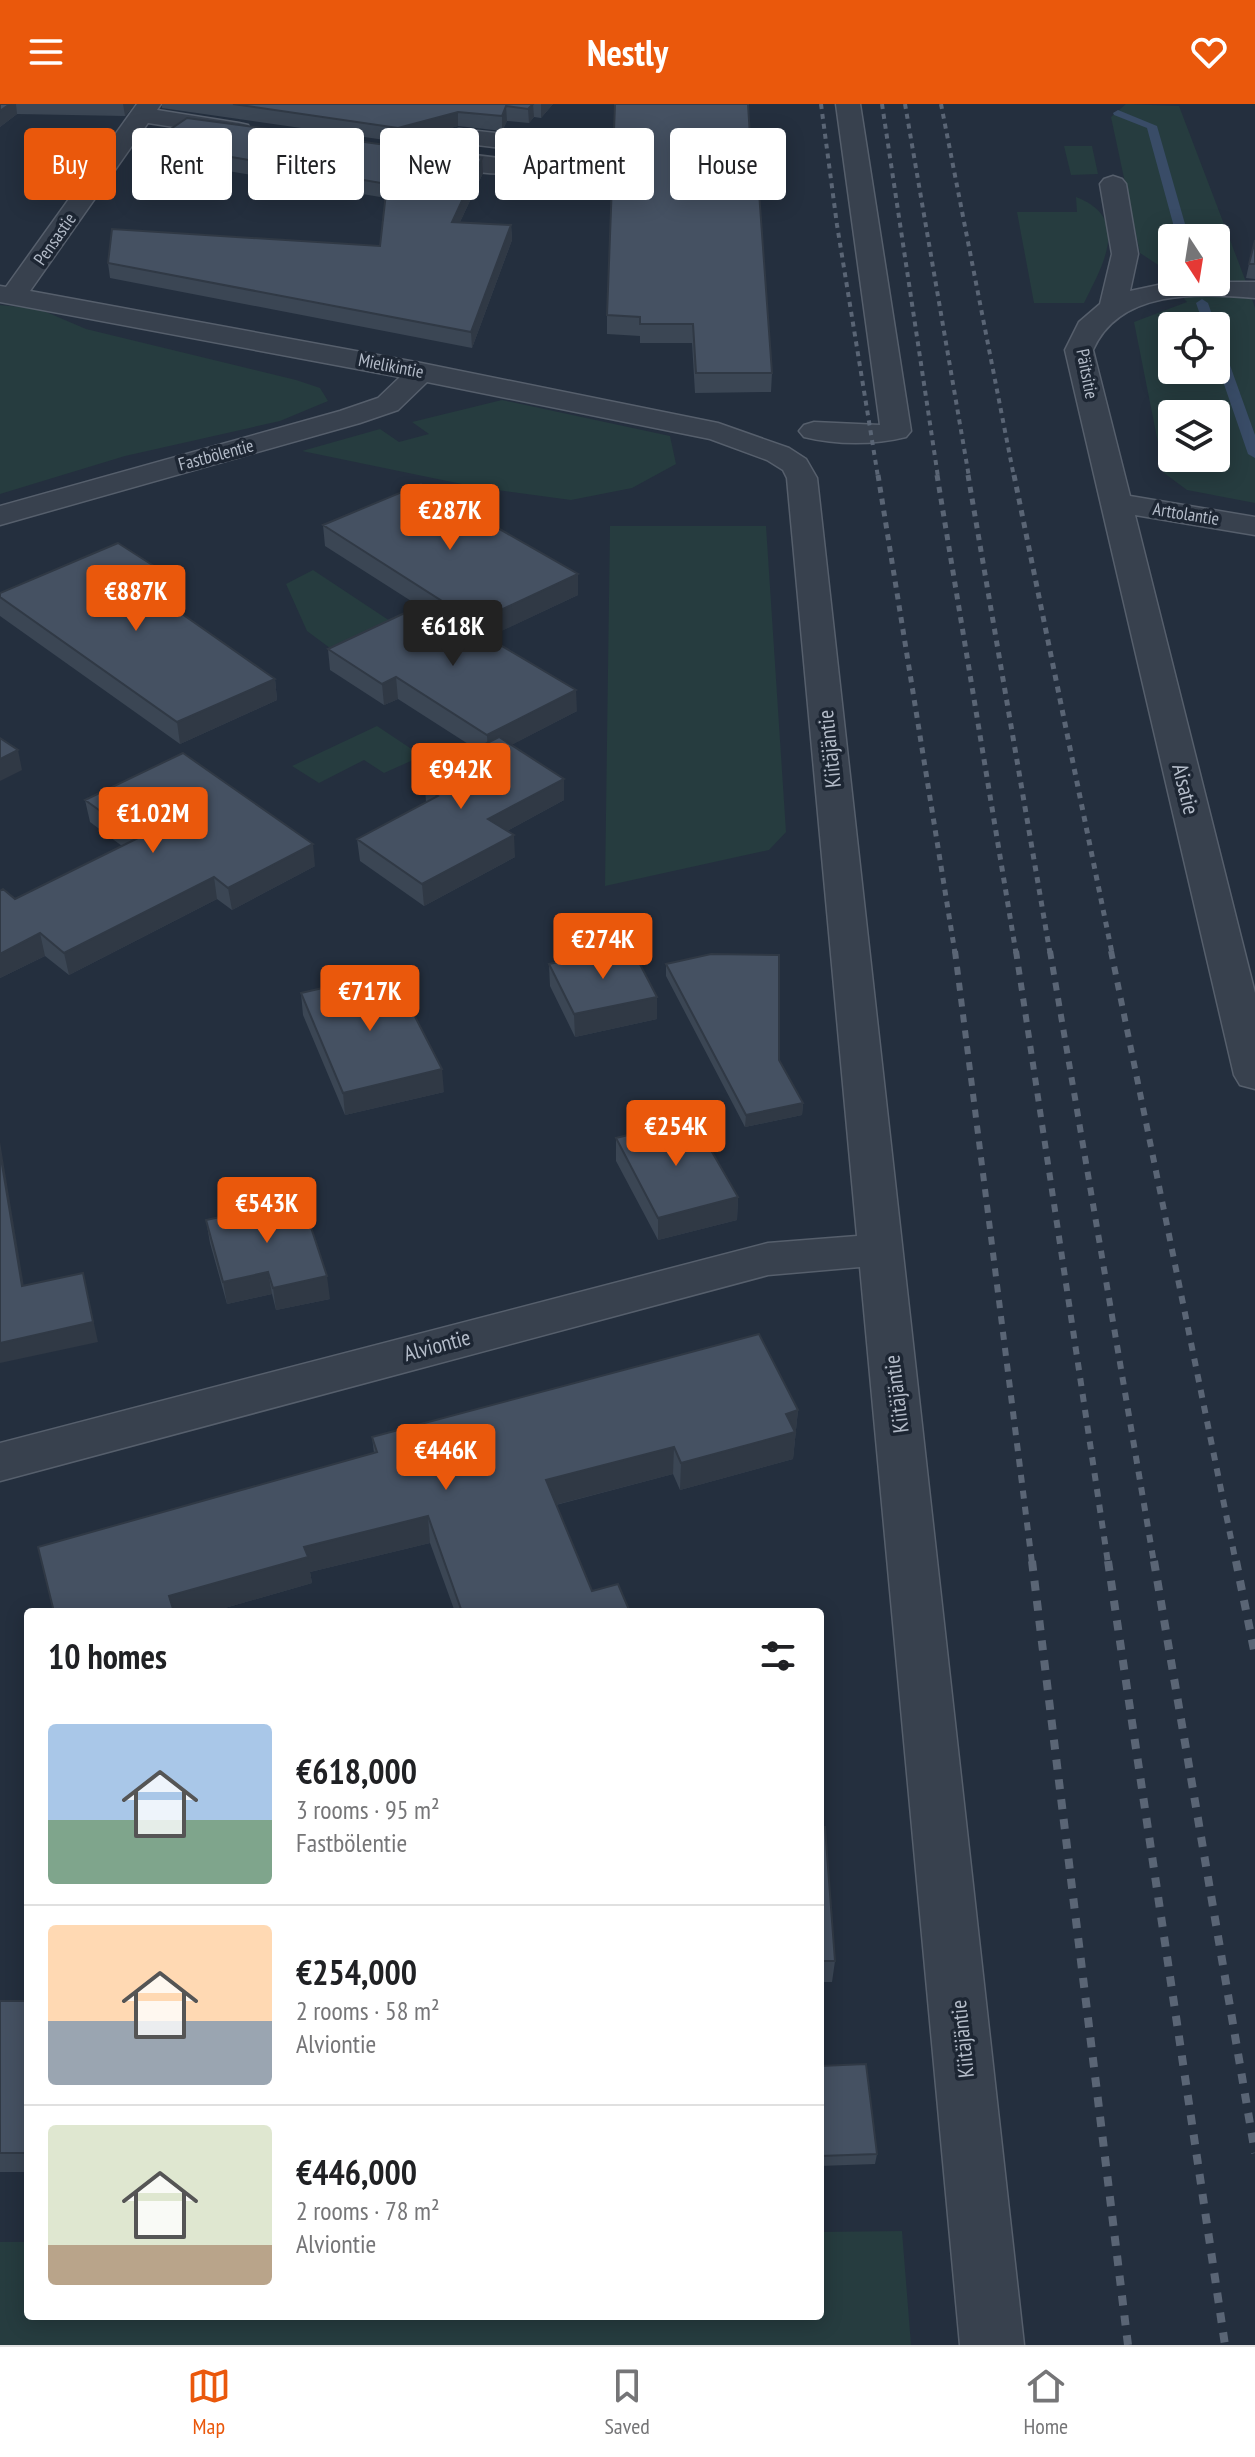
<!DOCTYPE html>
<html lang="en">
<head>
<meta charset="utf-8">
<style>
  body { margin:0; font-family:"PT Sans Narrow",sans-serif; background:#f2f2f2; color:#202124; height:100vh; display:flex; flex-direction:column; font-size:30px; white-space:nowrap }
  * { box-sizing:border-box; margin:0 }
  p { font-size:26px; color:#757577 }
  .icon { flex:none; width:44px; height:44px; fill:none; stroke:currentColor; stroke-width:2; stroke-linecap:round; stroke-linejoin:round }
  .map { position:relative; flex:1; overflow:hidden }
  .sheet { position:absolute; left:24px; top:1504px; width:800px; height:712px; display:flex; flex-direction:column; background:#fff; border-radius:8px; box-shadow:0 4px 20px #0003 }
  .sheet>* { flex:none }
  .hud { position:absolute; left:24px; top:24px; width:800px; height:72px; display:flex; gap:16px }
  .needle { width:52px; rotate:168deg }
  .tools { position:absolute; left:1158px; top:120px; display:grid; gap:16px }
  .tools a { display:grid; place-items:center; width:72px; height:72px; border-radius:8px; background:#fff; box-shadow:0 4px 20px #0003; font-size:40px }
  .price { position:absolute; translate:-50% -68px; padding:0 18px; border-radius:8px; background:#ea580c; color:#fff; font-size:26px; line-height:52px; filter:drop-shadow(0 2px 4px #0008) }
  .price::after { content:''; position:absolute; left:50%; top:48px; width:24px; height:18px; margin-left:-12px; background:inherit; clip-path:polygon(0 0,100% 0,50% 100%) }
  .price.on { background:#222; color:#fff }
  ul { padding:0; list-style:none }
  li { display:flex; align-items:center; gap:24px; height:200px; padding:0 24px }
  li+li { border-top:2px solid #e0e0e0 }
  li span { display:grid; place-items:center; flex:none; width:224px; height:160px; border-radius:8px; color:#555 }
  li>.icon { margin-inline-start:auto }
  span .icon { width:96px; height:96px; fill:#fffc; stroke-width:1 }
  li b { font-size:34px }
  h2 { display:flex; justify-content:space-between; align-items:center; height:96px; padding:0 24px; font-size:34px }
  .chip { padding:0 28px; border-radius:8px; background:#fff; box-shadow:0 4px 20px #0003; font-size:28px; line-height:72px }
  .chip.on { background:#ea580c; color:#fff }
  header { display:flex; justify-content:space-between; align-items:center; height:104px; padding:0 24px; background:#ea580c; color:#fff; font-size:36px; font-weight:700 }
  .tabs { display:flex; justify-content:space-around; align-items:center; height:112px; border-top:2px solid #e0e0e0; background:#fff; font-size:22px; color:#757577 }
  .tabs a { display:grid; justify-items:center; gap:4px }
  .tabs .on { color:#ea580c }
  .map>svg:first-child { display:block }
  .green { fill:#263c3f; fill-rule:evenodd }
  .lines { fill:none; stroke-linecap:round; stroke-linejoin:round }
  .stream { fill:#394c67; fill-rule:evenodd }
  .minor-casing { stroke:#565f6c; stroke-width:3 }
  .minor { fill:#38414e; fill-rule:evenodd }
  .rail-far3 { stroke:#5a6575; stroke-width:4; stroke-dasharray:5 5; stroke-linecap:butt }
  .rail-far2 { stroke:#5a6575; stroke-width:5; stroke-dasharray:6 6; stroke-linecap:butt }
  .rail-far1 { stroke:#5a6575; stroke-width:6; stroke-dasharray:8 8; stroke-linecap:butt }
  .rail { stroke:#5a6575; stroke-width:8; stroke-dasharray:10 10; stroke-linecap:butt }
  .wall { fill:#3b4654 }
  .shaded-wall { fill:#303945 }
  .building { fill:#455162; stroke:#303945; stroke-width:2 }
  .labels { text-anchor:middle; stroke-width:7; stroke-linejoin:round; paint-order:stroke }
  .far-street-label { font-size:18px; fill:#b4bcc9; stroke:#1d2633 }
  .street-label { font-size:22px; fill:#b4bcc9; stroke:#1d2633 }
</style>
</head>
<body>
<header><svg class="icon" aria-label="menu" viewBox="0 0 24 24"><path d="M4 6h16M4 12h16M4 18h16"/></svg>Nestly<svg class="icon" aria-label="heart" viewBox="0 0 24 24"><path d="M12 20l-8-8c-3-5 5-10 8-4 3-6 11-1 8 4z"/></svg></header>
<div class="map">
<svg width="1255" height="2241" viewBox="0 0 1255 2241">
  <rect width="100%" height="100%" fill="#242f3e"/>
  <path class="green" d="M1126,0L1179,2L1246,178L1216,175V134H1172V170L1140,149L1111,13Z
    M1064,42H1092L1098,70L1071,71Z
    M1076,93C1132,114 1102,162 1084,199H1034L1017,108H1077Z
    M1180,190L1251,192L1255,204V399L1187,386L1164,369L1134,218L1187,198ZM1172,222H1216V266H1172ZM1172,310H1216V354H1172Z
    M0,201L39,205L86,225L296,276L320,284L328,297L280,317L125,352L0,390Z
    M502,296L670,332L676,360L632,384L571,396L481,384L302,347L380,325L399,338L429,330L412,318Z
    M610,422H766L786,728L769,746L605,782Z
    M313,466L390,517L334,547L307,527L286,480Z
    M377,622L422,652L384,669L364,656L319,679L292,662Z
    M902,2127L911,2241H0V2138H28V2212H820V2128Z"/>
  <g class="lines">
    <path class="stream" d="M1118,6L1157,22L1189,134H1177L1147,24L1114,11L1113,9Z
      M1202,195L1208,199L1216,222H1204L1196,199Z
      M1216,235L1222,239L1255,331V354L1248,350L1216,257Z"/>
    <defs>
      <path id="minor" d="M137,0H161L157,6L239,19L248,21L251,26L248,31L239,33L148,19L30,187L421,259L718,319L789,344L806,355L817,374L1024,2241H960L860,1163L768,1171L0,1377V1339L768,1139L857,1132L787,374L783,366L767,356L710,335L427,278L398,306L360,319L0,421V402L340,307L378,294L400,273L0,198V182L6,183Z
        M836,0H860L911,327L906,333C874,341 837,341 804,333L799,327L804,321L814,318L880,321Z
        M459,25L543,34L552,36L555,41C538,88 461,64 422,59L410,53L397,56L388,54L385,49L388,44ZM460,39L528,47L515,56L435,46Z
        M1113,72L1122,75L1126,80L1138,150L1130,187L1172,178H1255V194C1198,189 1120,185 1093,246L1130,392L1255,413V431L1135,411L1255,889V985L1240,981L1234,971L1065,246L1079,218L1100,200L1112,150L1100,80L1104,75Z"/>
    </defs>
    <use href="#minor" class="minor-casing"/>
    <use href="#minor" class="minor"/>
    <path class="rail-far3" d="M821,0L837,121L878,373
      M882,0L938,373
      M905,0L969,373
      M941,0L1014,373"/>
    <path class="rail-far2" d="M878,371L955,849
      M937,371L1016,849
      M968,371L1050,849
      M1014,371L1112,849"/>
    <path class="rail-far1" d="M955,847L1032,1459
      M1016,847L1108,1459
      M1050,847L1154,1459
      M1111,847L1236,1459"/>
    <path class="rail" d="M1032,1457L1128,2241
      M1108,1457L1225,2241
      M1154,1457L1255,2049
      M1236,1457L1255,1551"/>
  </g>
  <path class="wall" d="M0,0H135L125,12L17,10L0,23Z
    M162,0H553L541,14L534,13L529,19L507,17L502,27L458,22L399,38L162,4Z
    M750,32L772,269L771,288L695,289L692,239H640V232L607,230V211Z
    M150,39L483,69L460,118L511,121L512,136L472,244L110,174L108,159L380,142L386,94L152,54Z
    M1255,136V175L1246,174L1249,160Z
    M323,421L578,491L488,533L577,607L511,641L564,675V696L507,727L515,753L424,802L360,757L357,735L426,699L425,683L439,675L438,664L476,645L398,595L384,601L330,566L328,545L419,502L325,442Z
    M0,489L174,494L165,498L275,575L277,596L180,640L0,512Z
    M85,696L315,762L232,806L217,795L69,871L45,852L0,874V787L15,795L122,742L90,718Z
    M549,860L657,915L575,933L550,882Z
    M666,860L779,956L803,999L802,1011L745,1023L666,872Z
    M301,889L444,988L345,1011L303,911Z
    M616,1034L738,1093L737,1116L658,1136L616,1057Z
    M206,1116L330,1195L276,1206L272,1190L227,1200L210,1139Z
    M798,1306L793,1355L680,1386L673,1370L556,1401L592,1487L630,1508H455L430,1439L310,1468L312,1479L211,1508H54L374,1349L372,1333Z
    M820,1723L835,1857L832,1878H820Z
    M0,1897H28V2068H0Z
    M820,1962L877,2050L875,2060L820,2062Z"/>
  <path class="shaded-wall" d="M10,0H16L17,10L0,23V7Z
    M123,0H135L125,12Z
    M533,0L534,13L529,19L528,5Z
    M541,0H553L541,14Z
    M506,2L507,17L502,27V12Z
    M458,8V22L399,38L398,24Z
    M482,54L483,69L453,133L452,118Z
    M511,121L512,136L472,244L471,228Z
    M578,470V491L476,539L475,518Z
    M171,473L174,494L148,505L145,484Z
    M396,573L398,595L384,601L382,580Z
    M275,575L277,596L180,640L177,618Z
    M576,586L577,607L488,653L487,631Z
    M18,646L22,666L0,677V655Z
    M564,675V696L489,737L488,715Z
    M514,731L515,753L424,802L422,780Z
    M313,740L315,762L232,806L228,784Z
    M214,773L217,795L69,871L64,849Z
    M40,829L45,852L0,874V850Z
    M657,893V915L575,933L574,910Z
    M442,965L444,988L345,1011L343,989Z
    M803,999L802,1011L745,1023L746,1011Z
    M0,1038L27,1201L22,1182L0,1048Z
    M738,1093L737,1116L658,1136V1114Z
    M268,1168L272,1190L227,1200L223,1178Z
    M83,1169L98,1238L0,1259V1239Z
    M327,1172L330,1195L276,1206L273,1184Z
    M798,1306L793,1355L680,1386L681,1359L786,1310Z
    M674,1343L673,1370L547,1403L546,1376Z
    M428,1412L430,1439L310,1468L312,1479L211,1508H173L169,1492L304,1443Z"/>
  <path class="building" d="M0,0H10L0,7Z
    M233,0H533L528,5L506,2L502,12L458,8L398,24Z
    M615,0H748L750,32H755L772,269H696L693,220H640V213L607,211Z
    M187,14L482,54L452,118L511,121L471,228L108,159L112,125L380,142L387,80L150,39Z
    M1255,136V160H1249Z
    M421,380L578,470L475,518L323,421Z
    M118,439L171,473L145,484L275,575L177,618L0,493V489Z
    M428,498L576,586L487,631L396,573L382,580L328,545Z
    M499,633L564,675L488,715L514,731L422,780L357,735L438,692L425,683L448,670L438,664Z
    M0,634L18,646L0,655Z
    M183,649L313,740L228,784L214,773L64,849L40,829L0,850V787L3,785L15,795L138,734L85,696Z
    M631,843L657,893L574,910L549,860Z
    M711,850L779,851V956L803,999L746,1011L666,860Z
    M392,868L442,965L343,989L301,889Z
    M693,1015L738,1093L658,1114L616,1034Z
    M0,1048L22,1182L83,1169L93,1218L0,1239Z
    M302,1096L327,1172L273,1184L268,1168L223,1178L206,1116Z
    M759,1230L798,1306L786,1310L795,1328L681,1359L674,1343L546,1376L592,1487L618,1480L630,1508H462L428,1412L304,1443L308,1453L169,1492L174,1508H54L38,1443L377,1348L372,1333Z
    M820,1723H825L835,1857H820Z
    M0,1897H28V2049H0Z
    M866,1960L877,2050L820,2052V1962Z"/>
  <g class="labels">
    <g class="far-street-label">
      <text transform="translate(55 135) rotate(-55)" y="6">Pensastie</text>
      <text transform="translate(391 262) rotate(11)" y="6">Mielikintie</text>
      <text transform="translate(1087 270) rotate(79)" y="6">Päitsitie</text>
      <text transform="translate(216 351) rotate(-15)" y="6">Fastbölentie</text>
      <text transform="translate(1186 410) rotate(9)" y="6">Arttolantie</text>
    </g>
    <g class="street-label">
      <text transform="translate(829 645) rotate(-96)" y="8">Kiitäjäntie</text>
      <text transform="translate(1186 685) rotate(76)" y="8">Aisatie</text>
      <text transform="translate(437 1241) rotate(-15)" y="8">Alviontie</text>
      <text transform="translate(896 1290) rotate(-97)" y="8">Kiitäjäntie</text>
      <text transform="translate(962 1935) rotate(-96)" y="8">Kiitäjäntie</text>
    </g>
  </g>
</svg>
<div class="tools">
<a><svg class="needle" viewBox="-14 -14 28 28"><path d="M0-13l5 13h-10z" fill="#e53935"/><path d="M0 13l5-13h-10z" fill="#757577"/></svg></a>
<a><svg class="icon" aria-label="locate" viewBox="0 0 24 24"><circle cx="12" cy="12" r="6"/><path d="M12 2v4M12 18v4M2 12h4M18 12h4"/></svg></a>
<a><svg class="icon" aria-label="layers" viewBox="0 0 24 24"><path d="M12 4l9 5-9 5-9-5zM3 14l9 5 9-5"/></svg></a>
</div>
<b class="price" style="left:450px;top:448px">€287K</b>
<b class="price" style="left:136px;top:529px">€887K</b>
<b class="price on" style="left:453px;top:564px">€618K</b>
<b class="price" style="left:461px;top:707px">€942K</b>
<b class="price" style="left:153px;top:751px">€1.02M</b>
<b class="price" style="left:603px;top:877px">€274K</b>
<b class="price" style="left:370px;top:929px">€717K</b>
<b class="price" style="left:676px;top:1064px">€254K</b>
<b class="price" style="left:267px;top:1141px">€543K</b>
<b class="price" style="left:446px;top:1388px">€446K</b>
<div class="hud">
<a class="chip on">Buy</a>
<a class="chip">Rent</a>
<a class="chip">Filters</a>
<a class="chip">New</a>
<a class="chip">Apartment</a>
<a class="chip">House</a>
</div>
<section class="sheet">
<h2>10 homes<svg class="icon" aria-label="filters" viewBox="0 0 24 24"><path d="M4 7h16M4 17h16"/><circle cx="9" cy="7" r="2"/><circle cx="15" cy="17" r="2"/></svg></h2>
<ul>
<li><span style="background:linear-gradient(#a9c7e8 60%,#7fa58c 0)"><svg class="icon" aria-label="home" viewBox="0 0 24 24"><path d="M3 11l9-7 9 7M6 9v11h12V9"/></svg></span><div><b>€618,000</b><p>3 rooms · 95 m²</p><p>Fastbölentie</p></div></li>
<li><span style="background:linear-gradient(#ffd9b3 60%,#9aa5b1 0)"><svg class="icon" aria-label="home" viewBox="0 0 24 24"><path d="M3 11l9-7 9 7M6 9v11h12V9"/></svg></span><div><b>€254,000</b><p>2 rooms · 58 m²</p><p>Alviontie</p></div></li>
<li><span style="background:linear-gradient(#dfe7d0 75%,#b9a48a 0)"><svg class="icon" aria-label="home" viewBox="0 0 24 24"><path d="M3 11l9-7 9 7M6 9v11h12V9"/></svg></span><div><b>€446,000</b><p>2 rooms · 78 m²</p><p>Alviontie</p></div></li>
</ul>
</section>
</div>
<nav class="tabs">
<a class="on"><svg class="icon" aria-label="map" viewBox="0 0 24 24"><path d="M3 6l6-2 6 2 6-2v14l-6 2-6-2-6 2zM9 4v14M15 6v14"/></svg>Map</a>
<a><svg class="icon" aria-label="saved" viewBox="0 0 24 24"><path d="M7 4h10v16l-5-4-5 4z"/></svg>Saved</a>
<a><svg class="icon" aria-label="home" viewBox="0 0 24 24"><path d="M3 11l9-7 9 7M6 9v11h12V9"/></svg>Home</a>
</nav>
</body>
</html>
